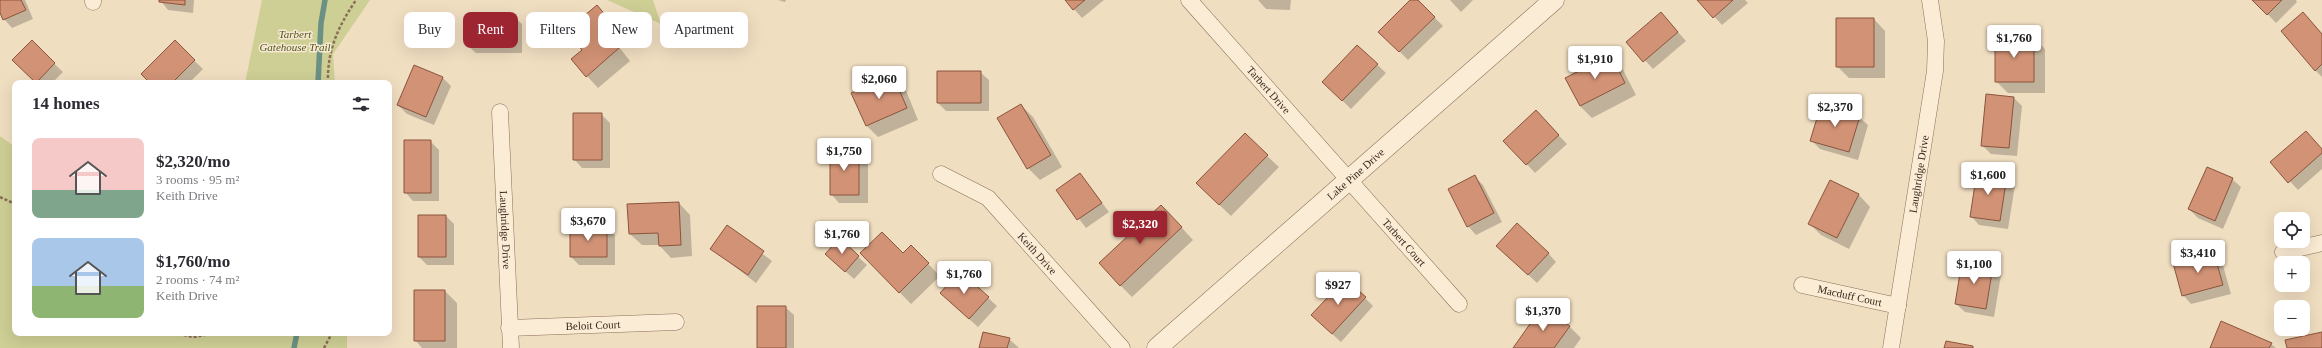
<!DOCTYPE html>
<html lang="en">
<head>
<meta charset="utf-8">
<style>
  body { margin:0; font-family:Georgia,serif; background:#f7f7f7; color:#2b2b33; height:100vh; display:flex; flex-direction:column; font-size:15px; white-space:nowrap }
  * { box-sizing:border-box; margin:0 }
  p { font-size:13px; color:#7c7c81 }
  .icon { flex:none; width:22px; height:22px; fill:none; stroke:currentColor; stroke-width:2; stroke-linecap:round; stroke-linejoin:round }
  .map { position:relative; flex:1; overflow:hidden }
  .drawer { position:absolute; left:12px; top:80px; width:380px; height:256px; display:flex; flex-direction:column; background:#fff; border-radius:8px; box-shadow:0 4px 16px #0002 }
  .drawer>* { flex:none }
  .hud { position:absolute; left:404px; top:12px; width:380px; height:36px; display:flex; gap:8px }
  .buttons { position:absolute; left:2274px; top:212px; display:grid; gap:8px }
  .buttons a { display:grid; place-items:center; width:36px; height:36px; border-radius:8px; background:#fff; box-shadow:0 4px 16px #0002; font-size:20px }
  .price { position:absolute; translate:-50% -34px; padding:0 9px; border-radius:4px; background:#fff; color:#222; font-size:13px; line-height:26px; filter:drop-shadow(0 1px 2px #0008) }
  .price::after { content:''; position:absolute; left:50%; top:24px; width:12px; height:9px; margin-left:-6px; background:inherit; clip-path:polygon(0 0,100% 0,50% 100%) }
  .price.on { background:#9d2431; color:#fff }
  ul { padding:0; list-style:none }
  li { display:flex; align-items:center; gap:12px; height:100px; padding:0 20px }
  li span { display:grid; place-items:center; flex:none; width:112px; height:80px; border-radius:8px; color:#555 }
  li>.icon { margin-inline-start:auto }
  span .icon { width:48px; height:48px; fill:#fffc; stroke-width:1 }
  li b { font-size:17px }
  h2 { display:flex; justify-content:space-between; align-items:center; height:48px; padding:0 20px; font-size:17px }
  .pill { padding:0 14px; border-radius:8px; background:#fff; box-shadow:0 4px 16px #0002; font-size:14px; line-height:36px }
  .pill.on { background:#9d2431; color:#fff }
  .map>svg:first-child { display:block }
  .green { fill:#cecf95 }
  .shadow { fill:#0003 }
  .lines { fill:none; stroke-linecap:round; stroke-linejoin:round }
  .stream { stroke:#6a9184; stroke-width:5.5 }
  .building { fill:#d19275; stroke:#8b543c }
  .minor-casing { stroke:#8b6e58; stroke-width:17 }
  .tertiary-casing { stroke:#8b6e58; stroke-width:21 }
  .path { stroke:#8b6e58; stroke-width:2.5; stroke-dasharray:3 2; stroke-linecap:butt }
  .minor { stroke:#fbecd5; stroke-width:16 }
  .tertiary { stroke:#fbecd5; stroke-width:20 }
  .labels { text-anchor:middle; stroke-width:3; stroke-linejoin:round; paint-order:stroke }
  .park-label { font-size:11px; font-style:italic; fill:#4f5722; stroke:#f7e9d1 }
  .street-label { font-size:11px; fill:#3a281d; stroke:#f7e9d1 }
</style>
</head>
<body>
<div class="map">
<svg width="2322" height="348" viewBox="0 0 2322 348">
  <rect width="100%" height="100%" fill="#f0dec1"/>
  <path class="green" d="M262,0H370L333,54L335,83H245Z
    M607,0H653L661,24Z
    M0,136L15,147V333H347V348H0Z"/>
  <path class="shadow" d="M0,0H25L33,19L12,28L4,19L0,10Z
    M160,0H194L193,13L168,10Z
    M778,0H786L785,2Z
    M1066,0H1104L1082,18Z
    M1258,0H1291L1290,10L1266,9Z
    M1411,0H1417L1443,26L1408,60L1380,32Z
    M1450,0H1473L1461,12Z
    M1699,0H1745L1748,3L1722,25Z
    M2254,0H2296L2297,2L2276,23Z
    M597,6L627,40L619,47L630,61L598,88L587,76L584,50Z
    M2303,13L2322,34V77L2315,70Z
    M513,16L522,24V53H476L467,45Z
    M1874,19L1885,31V78H1849L1837,66Z
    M1669,22L1686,41L1653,69L1628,42Z
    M2033,37L2045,49V93H2008L1996,81Z
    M32,42L63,72L52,83H37L14,60Z
    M175,42L203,69L189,83H151Z
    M1358,46L1386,73L1351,109L1323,82Z
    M1610,56L1622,68L1636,95L1592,118L1580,106Z
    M980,72L989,80V111H946L938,103Z
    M442,77L451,86L434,125L407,114L398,105Z
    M893,77L905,88L918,120L878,137L866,125Z
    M2014,98L2022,106L2017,156L1991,154L1982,145Z
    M1021,105L1033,117L1062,167L1040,180L1028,168L999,118Z
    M601,114L610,123V168H582L574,159Z
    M1859,117L1868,125L1858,160L1820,149L1812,141Z
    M1544,120L1567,144L1535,173L1505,141Z
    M430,141L439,150V201H413L405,192Z
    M2322,149V169L2298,190L2272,162Z
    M831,151H859L868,160V203H839L831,194Z
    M1267,156L1279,167L1231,216L1209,195Z
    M1080,174L1109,212L1086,228L1057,190Z
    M1475,177L1483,185L1502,222L1476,235L1468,226Z
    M2006,177L2015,185L2008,229L1979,225L1971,216Z
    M2232,179L2241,187L2223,229L2198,218L2189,209Z
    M1830,181L1859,195L1870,207L1849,249L1821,235L1809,223Z
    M679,203L690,215L692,256L671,258L659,245H642L630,234Z
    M446,216L454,224V265H427L419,257Z
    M1173,218L1193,240L1132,297L1120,285Z
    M606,227L615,235V265H579L571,257Z
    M727,227L772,261L756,283L712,249Z
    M840,240L867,265L854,279L835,262Z
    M911,246L940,276L911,304L861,253L903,254Z
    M1548,253L1556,262L1537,283L1506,254Z
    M2214,254L2222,262L2231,294L2191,304L2183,295Z
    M1992,267L2001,275L1994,317L1965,312L1956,304Z
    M960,272L997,306L978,327L950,302Z
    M415,291H445L457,303V348H422L415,340Z
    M1365,298L1373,306L1341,342L1321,324Z
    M785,307L794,315V348H758Z
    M1569,326L1581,338L1574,348H1515Z
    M1009,339L1019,348H980Z
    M2271,344L2276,348H2211Z"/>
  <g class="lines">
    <path class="stream" d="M318,83L321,23L325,0
      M294,348L297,333"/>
  </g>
  <path class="building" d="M0,0H21L26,10L3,20L0,13Z
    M159,0H185V5L159,2Z
    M1065,0H1085L1073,10Z
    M1410,0H1418L1435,17L1399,52L1378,32Z
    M1697,0H1733L1713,18Z
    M2252,0H2282L2267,15Z
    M597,5L616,28L608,35L619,48L586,77L571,59L582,50L566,31Z
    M1661,12L1678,32L1643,62L1626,42Z
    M2303,12L2322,34V64L2315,71L2281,31Z
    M466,15H514V45H466Z
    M1836,18H1874V67H1836Z
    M1995,36H2034V82H1995Z
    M32,40L55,63L36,83L12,60Z
    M175,40L195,60L172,83H150L141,74Z
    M1357,45L1378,64L1342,101L1322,82Z
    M1611,55L1625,83L1580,106L1565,78Z
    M414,65L443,77L426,117L397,105Z
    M937,71H981V103H937Z
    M893,75L907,108L866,126L851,93Z
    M1986,94L2014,97L2009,148L1981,146Z
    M1021,104L1051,155L1027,169L997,118Z
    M1821,105L1860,116L1849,152L1810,141Z
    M1536,110L1559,135L1526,165L1503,141Z
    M573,113H602V160H573Z
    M2306,131L2322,149V153L2288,183L2270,162Z
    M1245,133L1268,155L1219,205L1196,183Z
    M404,140H431V193H404Z
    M830,150H859V195H830Z
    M2207,167L2233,178L2215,221L2188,209Z
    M1977,171L2007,176L2000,221L1970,217Z
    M1080,173L1102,203L1077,220L1056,190Z
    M1475,175L1494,213L1467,227L1448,189Z
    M1830,180L1859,194L1837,238L1808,224Z
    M679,202L681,245L659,246L658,233L629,234L627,204Z
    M1161,205L1182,227L1120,286L1099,263Z
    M418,215H446V257H418Z
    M1517,223L1549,253L1528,275L1496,246Z
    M727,225L764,251L748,275L710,249Z
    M570,226H607V257H570Z
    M882,232L903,253L911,245L929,263L899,293L860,253Z
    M840,238L859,256L845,272L825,254Z
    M2214,253L2223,285L2182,296L2173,263Z
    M1962,261L1993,266L1986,309L1955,304Z
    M960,271L989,297L969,319L940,293Z
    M1345,279L1366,297L1332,334L1311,315Z
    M414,290H445V341H414Z
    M757,306H786V348H757Z
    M1542,307L1570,326L1554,348H1513Z
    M2221,321L2272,343L2269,348H2210Z
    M983,332L1010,338L1007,348H979Z
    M2322,332V348H2287L2285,340Z
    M1946,341L1973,346V348H1944Z"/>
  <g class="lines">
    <defs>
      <g id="minor">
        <path d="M93,0V2"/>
        <path id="s1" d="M1189,0L1459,304"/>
        <path id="s2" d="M500,112L511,348"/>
        <path id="s3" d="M941,174L988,198L1122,348"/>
        <path d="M2283,252L2322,243"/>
        <path id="s4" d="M1802,285L1898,306"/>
        <path id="s5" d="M509,328L676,322"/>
        <path id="s6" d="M1891,348L1935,71L1936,41L1930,0"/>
      </g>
      <g id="tertiary">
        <path id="s7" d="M1157,348L1554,0"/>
      </g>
    </defs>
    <use href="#minor" class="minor-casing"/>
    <use href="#tertiary" class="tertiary-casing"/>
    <path class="path" d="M328,83C327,50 338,27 356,0
      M0,197L15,204
      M174,333L193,337L218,333
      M324,348L332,333"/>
    <use href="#minor" class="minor"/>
    <use href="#tertiary" class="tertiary"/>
  </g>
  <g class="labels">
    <g class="park-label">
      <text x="295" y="38">Tarbert<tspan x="295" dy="13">Gatehouse Trail</tspan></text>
    </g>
    <g class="street-label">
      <text dy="4" stroke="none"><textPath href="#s1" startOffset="120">Tarbert Drive</textPath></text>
      <text dy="4" stroke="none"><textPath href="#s7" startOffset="264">Lake Pine Drive</textPath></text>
      <text dy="4" stroke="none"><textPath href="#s6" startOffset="176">Laughridge Drive</textPath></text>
      <text dy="4" stroke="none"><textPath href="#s2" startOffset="118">Laughridge Drive</textPath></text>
      <text dy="4" stroke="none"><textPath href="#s1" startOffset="324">Tarbert Court</textPath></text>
      <text dy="4" stroke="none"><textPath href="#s3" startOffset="127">Keith Drive</textPath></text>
      <text dy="4" stroke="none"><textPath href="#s4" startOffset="49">Macduff Court</textPath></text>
      <text dy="4" stroke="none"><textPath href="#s5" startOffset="84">Beloit Court</textPath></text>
    </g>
  </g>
</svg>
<div class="buttons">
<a><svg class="icon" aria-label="locate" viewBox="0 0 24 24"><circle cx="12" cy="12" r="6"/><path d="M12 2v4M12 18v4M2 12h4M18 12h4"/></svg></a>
<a>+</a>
<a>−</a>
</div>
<b class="price" style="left:2014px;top:59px">$1,760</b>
<b class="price" style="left:1595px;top:80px">$1,910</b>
<b class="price" style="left:879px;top:100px">$2,060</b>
<b class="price" style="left:1835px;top:128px">$2,370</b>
<b class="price" style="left:844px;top:172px">$1,750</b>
<b class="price" style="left:1988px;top:196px">$1,600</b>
<b class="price" style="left:588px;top:242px">$3,670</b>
<b class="price on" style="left:1140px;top:245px">$2,320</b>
<b class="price" style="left:842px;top:255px">$1,760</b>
<b class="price" style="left:2198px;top:274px">$3,410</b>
<b class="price" style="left:1974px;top:285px">$1,100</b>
<b class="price" style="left:964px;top:295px">$1,760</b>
<b class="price" style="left:1338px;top:306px">$927</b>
<b class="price" style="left:1543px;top:332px">$1,370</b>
<div class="hud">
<a class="pill">Buy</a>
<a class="pill on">Rent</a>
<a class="pill">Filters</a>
<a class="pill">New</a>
<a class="pill">Apartment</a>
</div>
<section class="drawer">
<h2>14 homes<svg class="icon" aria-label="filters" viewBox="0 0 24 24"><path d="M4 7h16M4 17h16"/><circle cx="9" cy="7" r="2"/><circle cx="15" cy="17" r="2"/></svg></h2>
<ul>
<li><span style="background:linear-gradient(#f6c9c9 65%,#7fa58c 0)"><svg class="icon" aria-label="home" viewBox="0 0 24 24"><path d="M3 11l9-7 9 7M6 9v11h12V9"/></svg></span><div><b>$2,320/mo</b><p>3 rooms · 95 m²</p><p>Keith Drive</p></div></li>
<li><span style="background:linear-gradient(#a9c7e8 60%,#8fb573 0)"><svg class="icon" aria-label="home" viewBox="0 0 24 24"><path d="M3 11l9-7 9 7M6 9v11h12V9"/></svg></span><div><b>$1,760/mo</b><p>2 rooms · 74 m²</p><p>Keith Drive</p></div></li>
</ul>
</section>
</div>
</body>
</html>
